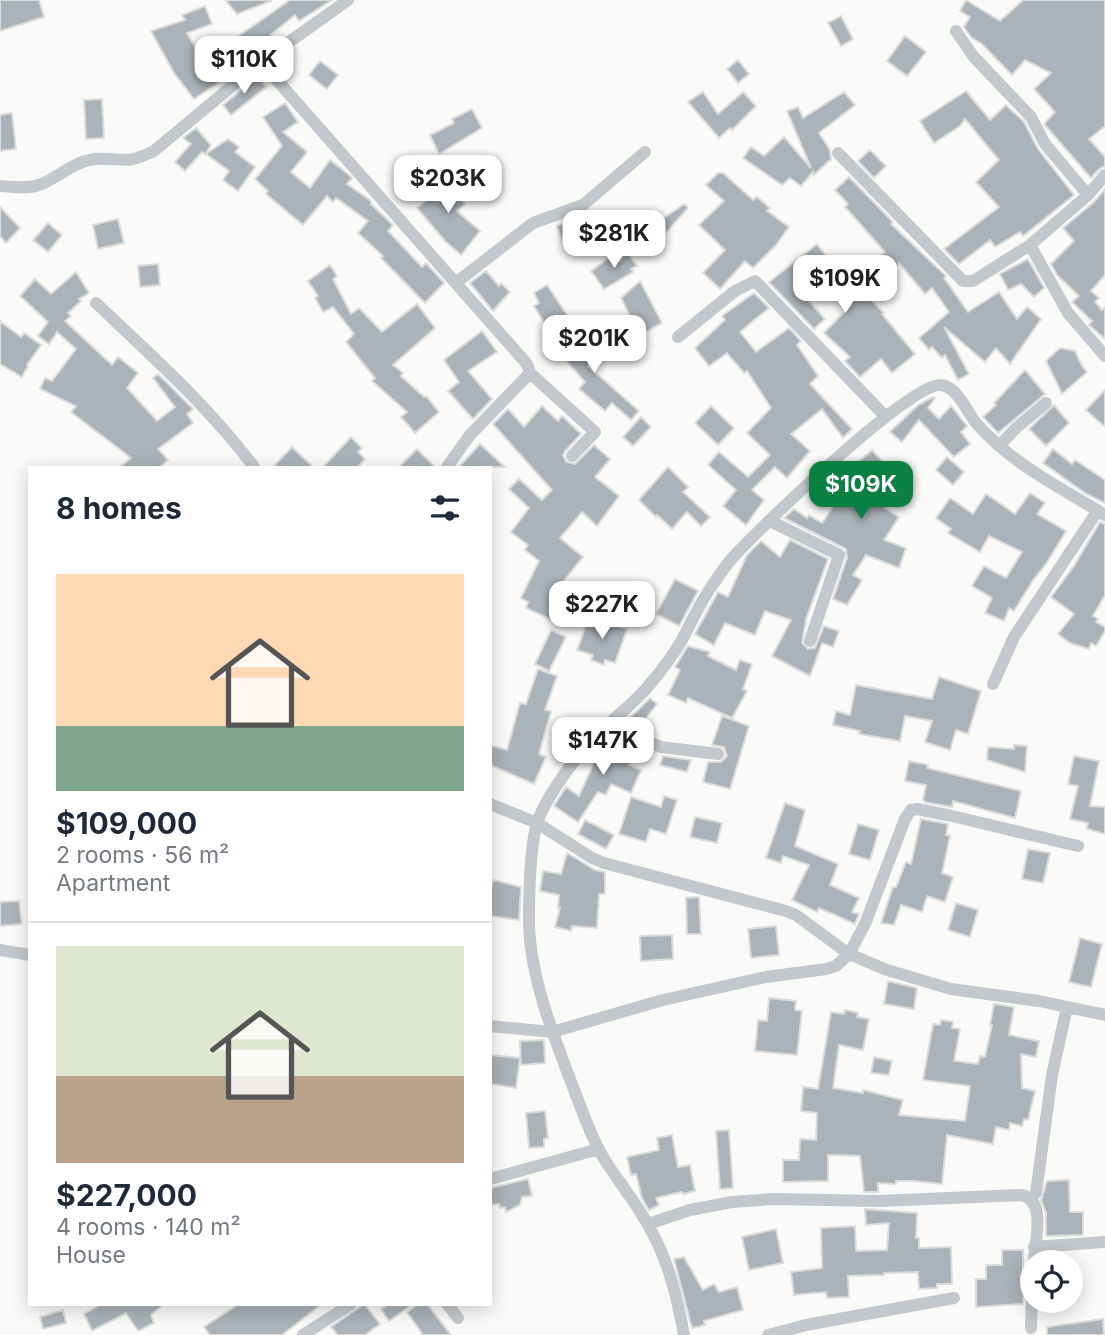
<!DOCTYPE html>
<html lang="en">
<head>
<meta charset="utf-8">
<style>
  body { margin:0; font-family:Inter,sans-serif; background:#f2f2f3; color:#1f2937; height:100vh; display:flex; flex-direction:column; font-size:26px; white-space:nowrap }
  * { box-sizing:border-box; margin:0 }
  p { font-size:23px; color:#747a83 }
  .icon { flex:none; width:38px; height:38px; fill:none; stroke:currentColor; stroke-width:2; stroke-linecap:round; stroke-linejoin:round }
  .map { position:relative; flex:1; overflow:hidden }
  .sheet { position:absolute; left:28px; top:466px; width:464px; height:840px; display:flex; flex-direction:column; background:#fff; border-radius:0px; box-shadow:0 4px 18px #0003 }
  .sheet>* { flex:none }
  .fabs { position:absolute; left:1020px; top:1250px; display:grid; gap:14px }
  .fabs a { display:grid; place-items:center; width:63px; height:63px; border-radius:50%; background:#fff; box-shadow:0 4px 18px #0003; font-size:35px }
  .price { position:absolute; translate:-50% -60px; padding:0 16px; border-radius:14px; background:#fff; color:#222; font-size:23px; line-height:46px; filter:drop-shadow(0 2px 4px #0008) }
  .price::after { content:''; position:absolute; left:50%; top:42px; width:21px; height:16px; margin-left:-10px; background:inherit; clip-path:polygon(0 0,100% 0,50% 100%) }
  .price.current { background:#0b8043; color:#fff }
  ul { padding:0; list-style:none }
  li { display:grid; align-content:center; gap:14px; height:371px; padding:0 28px }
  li+li { border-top:2px solid #e0e1e3 }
  li span { display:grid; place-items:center; height:217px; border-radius:0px; color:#555 }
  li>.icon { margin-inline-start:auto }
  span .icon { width:126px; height:126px; fill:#fffc; stroke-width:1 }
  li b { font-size:30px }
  h2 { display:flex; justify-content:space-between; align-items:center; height:84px; padding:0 28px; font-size:30px }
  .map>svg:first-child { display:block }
  .building { fill:#aab3b9; stroke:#dcdcda; stroke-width:2 }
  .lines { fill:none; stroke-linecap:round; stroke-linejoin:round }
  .minor { stroke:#c3c8cc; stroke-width:12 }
</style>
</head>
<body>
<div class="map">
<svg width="1105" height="1335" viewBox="0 0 1105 1335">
  <rect width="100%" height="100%" fill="#fafaf8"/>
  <path class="building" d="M0,0H39L44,17L0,31Z
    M225,0H271V1L237,14Z
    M290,0H332L299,21L295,15L249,53L252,58L207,68L218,83L194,99L174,73L151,31L185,20L182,15L205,6L212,24L187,33L203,61Z
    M966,0L1000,21L1023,0H1105V126L1089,139L1105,157V166L1099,169L1091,178L1044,124L1055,112L1034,89L1051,73L1025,60L1012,75L982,44L971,37L964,27L970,17L960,11Z
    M841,16L853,39L841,46L828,23Z
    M905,36L926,52L907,76L887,61Z
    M738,60L749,74L738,83L727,69Z
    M320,61L338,75L327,89L309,75Z
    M258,77L266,87L231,115L223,105Z
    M966,91L990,120L1006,105L1024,122L1038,149L1074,195L1023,236L1020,232L995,247L990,240L959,264L944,249L999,207L976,182L999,160L965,119L960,126L934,143L920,121Z
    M703,92L718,114L743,92L756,106L732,130L730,128L719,138L688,102Z
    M844,92L855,105L819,133L830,150L831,159L814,175L813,172L801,186L790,178L782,185L743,158L751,147L764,156L784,137L811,168L787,111L798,107L803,118Z
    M102,99L104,138L86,139L84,100Z
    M285,103L298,122L283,132L307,152L291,172L310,188L330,160L348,174L352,178L347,184L371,201V204L393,225L388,231L422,267L426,263L444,283L425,303L381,258L383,256L358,233L368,221L336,198L333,202L327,196L303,225L266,194L268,191L255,179L282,146L263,117Z
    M472,109L482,128L439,154L430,135L454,123L452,119Z
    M12,113L16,149L0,151V115Z
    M196,128L211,145L205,154L202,152L185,171L175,162L191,144L183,138Z
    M228,139L239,147L235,152L255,167L238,191L223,180L229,171L206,154Z
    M870,150L886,166L874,178L858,161Z
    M440,173L465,204L457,211L480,231L461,255L445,241L417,208L433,195L425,185Z
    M718,173H723L753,200L757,197L770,208L767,211L789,227L776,245L753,268L745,261L720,289L703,273L725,250L699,225L724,201L706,185Z
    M849,177L893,222L891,224L946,276L944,278L968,312L999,292L1017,319L1027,307L1041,319L1010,364L996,348L985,362L944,327L969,374L958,380L945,355L942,358L932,347L929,350L919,338L949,312L932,288L925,294L899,263L890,272L877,260L885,252L845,207L848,204L835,190Z
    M1105,189V275L1091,291L1099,298L1095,302L1102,310L1105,307V339L1089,325L1092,321L1072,302L1079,296L1057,275L1051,264L1074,241L1063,228L1094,202Z
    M684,204L688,208L662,237L651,227Z
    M0,207L20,228L6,243L0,236Z
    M597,212L604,232L564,246L557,226Z
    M118,219L124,243L98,249L93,225Z
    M48,223L62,235L48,252L33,240Z
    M817,244L834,267L861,295L863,292L884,313L882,314L915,354L892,373L881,359L860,377L845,361L850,357L824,333L851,305L822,273L800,291L825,319L814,329L769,282Z
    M627,252L637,266L631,269L633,272L604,289L591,271L613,255L620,261Z
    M1028,259L1044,288L1034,297L1021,284L1008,290L1000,274Z
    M158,264L160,285L140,287L138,266Z
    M330,265L337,276L333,279L351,314L359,308L382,332L417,304L435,328L393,365L403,373L401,376L424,397L426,396L439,412L415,433L401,417L407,412L372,381L375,378L346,342L354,334L333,307L323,312L315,298L318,296L308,281Z
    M486,271L499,286L501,283L510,292L493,311L470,283Z
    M76,272L89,293L79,299L81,301L68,313L71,316L65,321L112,365L118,357L138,373L127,388L157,421L175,407L153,378L158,374L193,409L187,414L193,423L158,449L168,460L160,467H120L131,458L71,412L76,406L40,389L45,378L52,381L76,349L57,332L49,344L38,336L48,322L20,296L35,279L51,294Z
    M640,281L662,323L640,335L621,298Z
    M547,285L567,315L547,327L534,306L539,303L534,293Z
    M754,293L769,308L740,332L756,352L789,328L801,341L797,345L818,376L810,384L852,429L843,438L822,409L791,434L810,451L787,478L775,467L752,490L764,500L746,525L723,506L736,490L708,465L719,452L748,477L770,455L747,433L771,408L747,371L744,373L727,353L709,366L695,348L725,320L722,316Z
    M0,321L21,337L24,333L41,345L27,365L28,366L22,377L0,364Z
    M482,331L497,352L468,371L492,399L473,419L448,391L459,382L444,360Z
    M582,331L602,354L588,366L639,411L631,420L612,403L605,411L579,389L585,382L558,351Z
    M1060,348L1075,351L1082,366L1087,372L1062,394L1046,361Z
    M1025,370L1045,394L998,433L983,417L996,405L994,403Z
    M1105,390V427L1086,410Z
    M933,397L935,398L928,408L939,419L951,406L967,426L961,432L970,444L954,457L919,420L902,442L890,432L918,405Z
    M1054,405L1069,423L1046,446L1029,429Z
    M542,406L558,421L562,416L581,434L565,451L563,455L566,462L575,464L594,445L610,459L595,477L619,496L597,526L582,512L560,538L583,557L558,588L563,591L550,619L526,608L528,602L521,598L539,561L525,550L528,545L511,532L529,508L509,489L519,479L542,500L552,490L493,424L508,409L524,427Z
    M711,406L734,428L718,445L695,423Z
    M641,417L651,427L633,446L623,437Z
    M351,437L362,448L358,452L365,459L358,467H323Z
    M480,444L505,467H459Z
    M292,447L313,467H273Z
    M417,449L435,467H399Z
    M1053,449L1072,464L1075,460L1105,480V503L1085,493L1043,463Z
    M872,450L891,471L896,466L911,481L885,508L899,517L884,540L906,548L899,568L866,555L853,575L862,580L847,605L833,599L847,558L846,549L784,518L794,509L807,518L809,515L822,523L859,469L855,465Z
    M947,457L964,472L953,485L936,470Z
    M668,467L688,487L683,492L710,517L701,526L687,512L672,529L657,515L656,517L639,500Z
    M1030,493L1045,503L1037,514L1066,531L1046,564L1033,580L1014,611L1009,608L1004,621L985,613L992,598L972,586L984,566L1006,578L1022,552L989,536L980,552L948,533L951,529L936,518L950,498L973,514L986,494L1015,514Z
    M1100,522L1105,524V595L1093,616L1098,619L1096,622L1105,627V631L1096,646L1091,643L1089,649L1070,643L1058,634L1074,614L1051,597L1074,566Z
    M790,540L828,559L806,619L802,643L808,649L815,648L824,626L839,631L833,647L822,643L810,676L772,656L791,620L765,611L755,635L725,623L714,645L695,634L718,592L728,597L747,555L761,541L780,557Z
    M675,579L698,591L679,626L656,614Z
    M589,618L627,629L615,663L605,660L604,665L591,660L593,655L577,650Z
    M551,630L566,637L549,671L535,664Z
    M688,646L710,652L708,656L736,670L740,660L752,664L743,689L747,691L732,718L688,698L686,703L668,695L680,670L675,667Z
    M538,669L557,676L545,710L551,711L539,754L546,757L534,784L490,765V745L507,750L520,703L526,704Z
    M939,677L981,691L968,734L956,730L950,750L925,742L932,721L905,716L900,741L859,734L860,731L833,725L836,711L850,715L856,685L932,699Z
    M650,698L657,704L638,728L625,723Z
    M722,716L749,726L730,789L703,782L708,762H721L727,756L724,747L712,745Z
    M609,735L637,746L629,765L641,770L631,793L611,784L606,795L598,792L578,822L554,806L566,787L579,796L604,741Z
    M1014,745L1027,746L1025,772L987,760L988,747L1014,749Z
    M663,756L691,760L687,772L660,765Z
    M1074,756L1099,761L1090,806L1105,807V834L1087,829L1088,823L1070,819L1078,786L1068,784Z
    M909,761L928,765L927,768L1021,791L1015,818L953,801L952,807L925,802L923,799L926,785L905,781Z
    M664,796L677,800L666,834L650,829L646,842L619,834L631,797L661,807Z
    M785,803L805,810L795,846L838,864L830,885L859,898L852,912L859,914L855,924L819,908L817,912L792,900L809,865L783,856L781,863L766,858Z
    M695,817L722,823L717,843L690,837Z
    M921,819L948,824L946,835L950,836L942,873L953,877L945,902L927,896L922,912L901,905L894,925L881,923L893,887H896L906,862L911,864Z
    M585,820L614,835L606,849L578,834Z
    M858,824L879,830L870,860L849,854Z
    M1028,849L1050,853L1043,883L1022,879Z
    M567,853L595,870L605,872V894H599L597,928L572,926L571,931L555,927L560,908H558L559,895L540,891L543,871L561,874Z
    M493,880L521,887L519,920L490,916V892Z
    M699,897L701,934H687L686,898Z
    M19,901L22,924L0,926V902Z
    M956,903L978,910L970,937L948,930Z
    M776,926L779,955L751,958L748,929Z
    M672,935L673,959L641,961L640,936Z
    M1080,938L1102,944L1091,987L1069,982Z
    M888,981L917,988L914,1009L884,1004Z
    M769,998L796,1001L795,1010L802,1011L797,1055L755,1051L758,1020L767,1021Z
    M994,1004L1014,1007L1009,1035L1039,1041L1036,1057L1021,1054L1022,1088L1035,1091L1028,1120L1024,1119L1022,1126L1010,1123L1009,1130L996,1127L993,1144L947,1135L942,1184L913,1181H896V1184L878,1183V1192H864L860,1156L828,1155V1181L783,1182V1160H799L800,1139L816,1140L817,1113L801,1111L803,1087L818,1089L831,1012L844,1014L845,1010L858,1013L857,1017L869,1019L863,1050L839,1045L833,1088L863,1093V1090L903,1100L899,1115L965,1121L970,1086L923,1080L933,1024L940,1025L941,1020L953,1022L952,1028L960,1029L954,1061L978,1064L980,1056L985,1057L992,1025H990Z
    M544,1040L545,1063L521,1065L520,1041Z
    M490,1055L520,1058L516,1088L490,1084Z
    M874,1057L892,1061L889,1075L871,1073Z
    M545,1111L548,1138L544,1139V1147L529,1148L526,1113Z
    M729,1130L733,1188L720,1189L716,1131Z
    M672,1135L678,1167L690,1165L695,1191L683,1194L682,1192L656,1198L659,1205L649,1210L642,1198L636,1174L631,1175L627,1157L659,1150L657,1138Z
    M528,1179L532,1196L522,1197L520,1205L506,1212L505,1207L500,1208L499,1204L490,1205V1188Z
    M1069,1180L1070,1212H1083V1235L1046,1236V1213L1041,1200L1047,1181Z
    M865,1209L917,1213L916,1238H919V1248L951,1247L952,1284H937V1288L919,1289L918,1272L884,1273V1275L848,1276L849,1297L827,1298L826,1292L794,1295L791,1272L822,1268L821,1228L855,1226L856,1251L887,1250L889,1223L866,1225Z
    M776,1229L783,1263L749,1270L742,1237Z
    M1002,1250H1023V1282H1025L1023,1304L976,1307V1279H986V1265H1002Z
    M684,1257L703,1290L714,1284L719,1292L737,1287L743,1310L704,1321L705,1325L692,1328L674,1259Z
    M102,1304H164L151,1315L154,1323L138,1331L126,1313L92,1331L84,1314Z
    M239,1304H322L282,1335H210L204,1327Z
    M364,1304L380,1324L365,1335H338L331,1327Z
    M389,1304H413L389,1321L381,1309Z
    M418,1304H427L451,1335H423L407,1312Z
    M63,1310L66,1323L43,1329L40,1317Z
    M1103,1319L1104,1335H1047V1327Z"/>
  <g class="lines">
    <path class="minor" d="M956,31L973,56L1031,117L1045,144L1088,195
      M261,62L527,364L530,373L470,435L447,467
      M838,153L963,281H973L1030,245L1088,195L1105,175
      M0,186C12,187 27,189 39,185C58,178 74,161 95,159C123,157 124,166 154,151L261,62L348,0
      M1030,245L1068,313L1105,356
      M457,282L533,223L583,205L645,152
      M96,303C151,355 208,406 254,467
      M678,337L735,291L755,281L885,416
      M530,373L595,432L572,456
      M999,446L1015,429L1046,403
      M770,521L839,555L810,641
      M993,684L1014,637L1098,510
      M608,725L661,747L718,754
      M490,804L537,823L592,858L604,863L786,911L796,915L849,954L887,970L951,989L1039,1001L1105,1015
      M0,950L30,955
      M490,1026L552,1032L663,1000L766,977L826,969L836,966L849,954L865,924L905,819L911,810L917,809L952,816L1078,846
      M490,1179L599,1149
      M1036,1193L1052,1075L1067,1007
      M648,1224L690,1210L732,1202L774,1199L879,1201L1021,1195C1048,1200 1034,1243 1034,1262
      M1034,1247L1105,1242
      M447,1304L458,1318
      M1031,1328L1032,1288
      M303,1335L351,1304
      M684,1335C677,1296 668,1259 648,1225C635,1201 617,1180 603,1157C590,1135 582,1110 573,1087C554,1037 530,977 529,923C529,897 530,843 538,820C549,792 579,752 601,731C617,715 636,702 650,684C662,670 673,655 682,640C693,619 701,600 716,580C722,571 729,561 737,553C762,526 912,381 941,385C958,387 967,413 977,424C1012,464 1061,488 1105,515
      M768,1335L806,1325L954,1298"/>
  </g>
</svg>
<div class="fabs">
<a><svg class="icon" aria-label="locate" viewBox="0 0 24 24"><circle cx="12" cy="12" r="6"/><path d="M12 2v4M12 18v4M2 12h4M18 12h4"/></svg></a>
</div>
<b class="price" style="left:244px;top:96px">$110K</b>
<b class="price" style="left:448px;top:215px">$203K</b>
<b class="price" style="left:614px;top:270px">$281K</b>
<b class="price" style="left:845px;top:315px">$109K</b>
<b class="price" style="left:594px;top:375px">$201K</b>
<b class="price current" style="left:861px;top:521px">$109K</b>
<b class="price" style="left:602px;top:641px">$227K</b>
<b class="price" style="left:603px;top:777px">$147K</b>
<section class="sheet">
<h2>8 homes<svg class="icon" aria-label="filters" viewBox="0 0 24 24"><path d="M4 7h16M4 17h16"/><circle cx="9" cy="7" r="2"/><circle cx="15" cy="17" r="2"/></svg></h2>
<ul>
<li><span style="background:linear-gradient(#ffd9b3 70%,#7fa58c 0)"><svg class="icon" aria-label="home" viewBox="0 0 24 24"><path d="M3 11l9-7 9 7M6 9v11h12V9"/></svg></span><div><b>$109,000</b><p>2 rooms · 56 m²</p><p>Apartment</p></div></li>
<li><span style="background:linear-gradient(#dfe7d0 60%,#b9a48a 0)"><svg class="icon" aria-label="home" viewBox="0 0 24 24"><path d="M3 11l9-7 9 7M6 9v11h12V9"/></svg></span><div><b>$227,000</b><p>4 rooms · 140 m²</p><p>House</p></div></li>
</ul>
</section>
</div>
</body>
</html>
